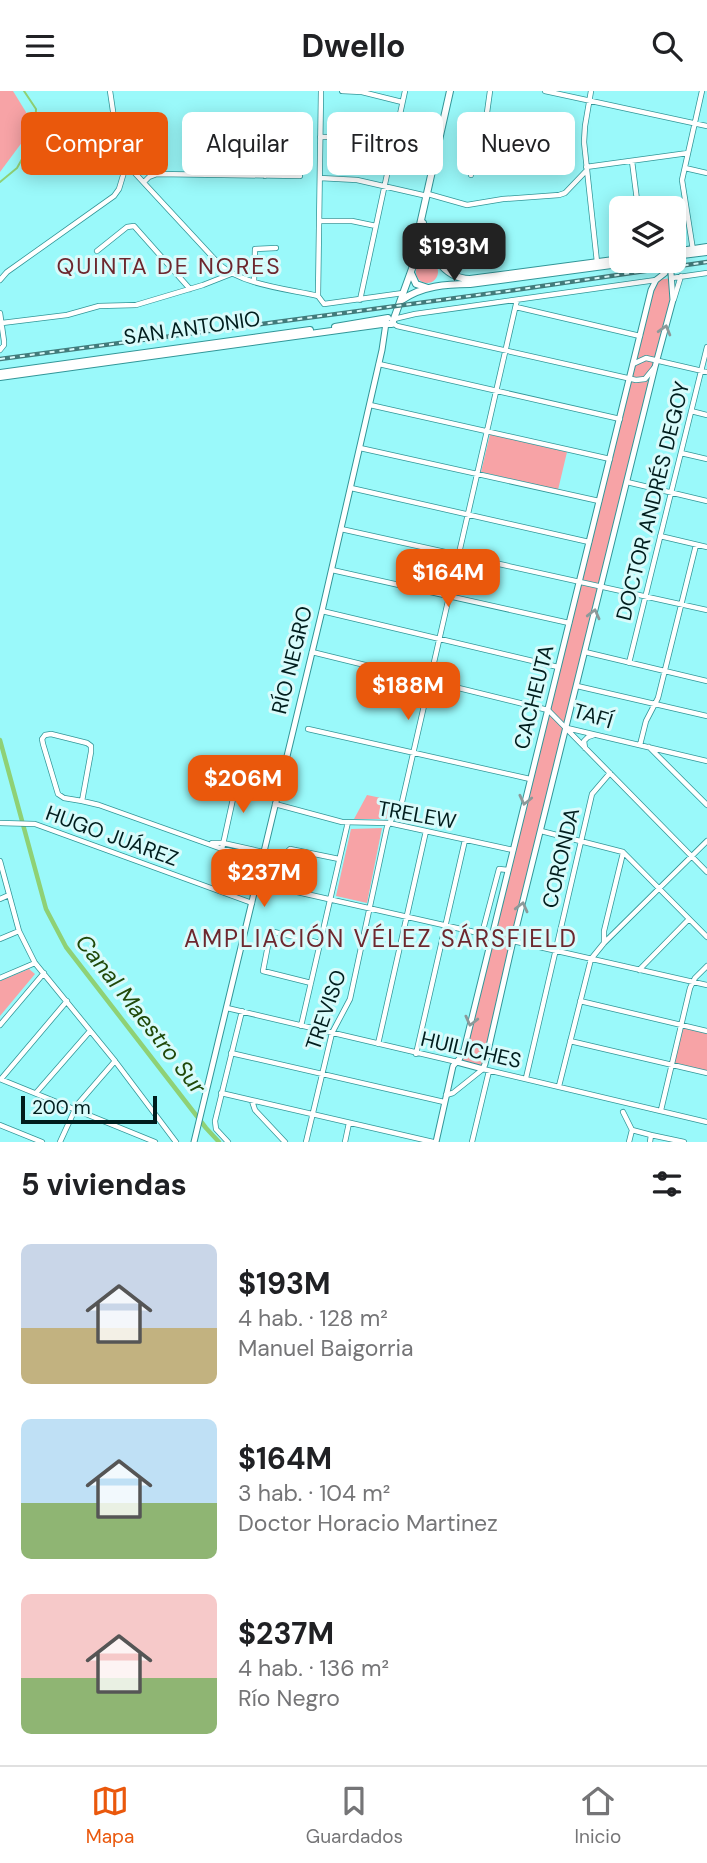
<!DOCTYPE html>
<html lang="es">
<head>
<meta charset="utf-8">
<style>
  body { margin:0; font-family:"DM Sans",sans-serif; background:#f2f2f2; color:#202124; height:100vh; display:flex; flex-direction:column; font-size:26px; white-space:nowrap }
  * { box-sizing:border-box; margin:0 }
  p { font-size:23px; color:#757577 }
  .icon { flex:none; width:38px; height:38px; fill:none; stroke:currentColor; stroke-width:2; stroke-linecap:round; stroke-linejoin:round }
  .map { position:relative; height:1051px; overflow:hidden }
  .drawer { display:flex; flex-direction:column; background:#fff; flex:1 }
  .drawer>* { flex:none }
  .banner { position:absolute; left:21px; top:21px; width:665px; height:63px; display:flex; gap:14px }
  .controls { position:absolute; left:609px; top:105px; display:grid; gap:14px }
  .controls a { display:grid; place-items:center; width:77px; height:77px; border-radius:10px; background:#fff; box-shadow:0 4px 18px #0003; font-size:35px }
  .scale { position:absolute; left:21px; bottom:18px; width:136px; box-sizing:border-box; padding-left:7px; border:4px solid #001d1d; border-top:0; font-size:19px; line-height:24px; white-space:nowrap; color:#001d1d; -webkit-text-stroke:5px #d8fbfb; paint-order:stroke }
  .price { position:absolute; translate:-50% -60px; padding:0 16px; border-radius:14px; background:#ea580c; color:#fff; font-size:23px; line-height:46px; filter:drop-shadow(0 2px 4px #0008) }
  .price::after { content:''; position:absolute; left:50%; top:42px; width:21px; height:16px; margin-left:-10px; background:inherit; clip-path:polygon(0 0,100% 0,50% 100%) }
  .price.active { background:#222; color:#fff }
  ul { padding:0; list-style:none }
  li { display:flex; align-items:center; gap:21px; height:175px; padding:0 21px }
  li span { display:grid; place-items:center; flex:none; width:196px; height:140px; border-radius:10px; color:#555 }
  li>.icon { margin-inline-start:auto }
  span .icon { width:84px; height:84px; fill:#fffc; stroke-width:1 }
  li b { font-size:30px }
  h2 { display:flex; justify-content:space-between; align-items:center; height:84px; padding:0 21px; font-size:30px }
  .tag { padding:0 24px; border-radius:10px; background:#fff; box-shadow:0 4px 18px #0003; font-size:24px; line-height:63px }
  .tag.active { background:#ea580c; color:#fff }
  header { display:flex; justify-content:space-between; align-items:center; height:91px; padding:0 21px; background:#fff; font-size:32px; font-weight:700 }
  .tab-bar { display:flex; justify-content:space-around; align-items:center; height:98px; border-top:2px solid #e0e0e0; background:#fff; font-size:19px; color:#757577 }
  .tab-bar a { display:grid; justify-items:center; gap:4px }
  .tab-bar .active { color:#ea580c }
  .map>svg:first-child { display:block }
  .green { fill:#f7a3a6 }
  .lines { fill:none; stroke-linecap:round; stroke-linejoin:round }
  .stream { stroke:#8fd175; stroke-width:2 }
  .canal { stroke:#8fd175; stroke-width:4.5 }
  .minor-casing { stroke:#329698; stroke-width:6 }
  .tertiary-casing { stroke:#329698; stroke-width:7 }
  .secondary-casing { stroke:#329698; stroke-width:8 }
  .minor { stroke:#fff; stroke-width:4.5 }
  .tertiary { stroke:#fff; stroke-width:5 }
  .secondary { stroke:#fff; stroke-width:6 }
  .rail-casing { stroke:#427b7b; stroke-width:4.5 }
  .rail { stroke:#d8fbfb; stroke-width:2; stroke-dasharray:5; stroke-linecap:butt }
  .oneway { stroke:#8c9999 }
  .labels { text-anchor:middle; stroke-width:6; stroke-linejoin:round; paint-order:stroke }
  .street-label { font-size:21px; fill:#001d1d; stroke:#d8fbfb }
  .neighbourhood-label { font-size:23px; letter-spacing:2px; fill:#6d272e; stroke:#d8fbfb }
  .water-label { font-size:23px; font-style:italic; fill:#204909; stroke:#d8fbfb }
  .quarter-label { font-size:24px; letter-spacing:2px; fill:#6d272e; stroke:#d8fbfb }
</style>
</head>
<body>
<header><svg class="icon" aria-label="menu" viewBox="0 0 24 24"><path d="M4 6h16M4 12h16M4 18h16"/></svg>Dwello<svg class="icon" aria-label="search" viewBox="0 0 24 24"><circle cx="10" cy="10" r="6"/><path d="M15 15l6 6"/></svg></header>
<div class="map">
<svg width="707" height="1051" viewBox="0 0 707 1051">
  <rect width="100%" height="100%" fill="#9af9fa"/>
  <path class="green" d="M0,0H13L29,26L23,50L0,81Z
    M416 181a11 11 0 1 1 22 0a11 11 0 1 1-22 0Z
    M672,187L673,209L483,978L457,971L460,967L656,189Z
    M490,343L567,361L558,399L481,381Z
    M367,704L400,711L386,728H354Z
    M382,737L367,812L336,805L351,738Z
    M29,878L35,883L0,925V890Z
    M683,936L707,941V981L673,973Z"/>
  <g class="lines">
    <path class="stream" d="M0,91L17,77L35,45L36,18L24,0"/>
    <path class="canal" d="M0,649L46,818L66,856L206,1037L219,1051"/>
    <defs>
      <path id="minor" d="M110,0L118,54
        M342,0L362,1L402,11
        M545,0L707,35
        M591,0L585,35L584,51L597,171
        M227,40H263L265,85
        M320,46H360L393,54
        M118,55L123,68L132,79L220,174C243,194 288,198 318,205
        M632,70L638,117
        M586,76L688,62
        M685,77L707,82
        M471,84L485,36L490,0
        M320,87L357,89L427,105
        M144,91L149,86L157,83L300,85
        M428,103L467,114L503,108L559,104L565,102L586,80
        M319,130H352L376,135
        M693,159L682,89L702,0
        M97,160L127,136L134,135L190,198
        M672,187L707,182
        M0,189L7,181L114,105L119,98L125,78
        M254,191L255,158L276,157
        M318,205L321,0
        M318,205L324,213L403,202
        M674,208L681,185
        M360,209L405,0
        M516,216L640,245
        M0,222L4,250V254L0,259
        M394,228L415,223L656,189
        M2,232L67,224L99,215L136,214L203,194L231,183
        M393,232L397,235L636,289L645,288L654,277
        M379,273L620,328
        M633,273L646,267L707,281
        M370,314L610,368
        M691,320L707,324
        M360,357L599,410
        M681,362L707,368
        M627,391L707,410
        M351,397L589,451
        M341,438L707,519
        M660,445L707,456
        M332,479L569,532
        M322,520L558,576
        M312,561L548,619L707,781
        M585,561L707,590
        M629,572L707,256
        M577,595L707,625
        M567,637L707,670
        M308,638L530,688
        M640,654L646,630L658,607L696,454
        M649,656L707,714
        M585,657L584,650L588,646L594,644
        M82,710L64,707L58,703L43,653L42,648L45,644L51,643L87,652L91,655V661L82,710L99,714L222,758L262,767
        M275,713L342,731L389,732L513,759
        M0,732L35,733L252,812
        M541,740L623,761L707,846
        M212,752H223L263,761
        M222,758L238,685
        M339,768L290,758L287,761L280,792L281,796L284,798L492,845
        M0,770L19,840L35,872L115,970L176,1051
        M0,808L9,804
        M484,835L499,778L508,779
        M0,848L19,840
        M513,850L707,894
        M604,852V840L623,762
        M639,879L689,828
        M0,887L35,872
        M311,892L263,880L270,844L272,841H274L320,852
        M580,910L707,940
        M227,917L457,971
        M0,934L44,882
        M301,935L348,731
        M570,950L707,982
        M378,953L426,740
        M231,962L444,1011
        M416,963L465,749
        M526,987L592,703L610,682
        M0,988L155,1051
        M1,988L67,910
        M559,995L591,868L604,852L707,750
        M36,1002L90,940
        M221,1002L433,1051
        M446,1004L453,1002L483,978L707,1031
        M252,1010L255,1019L285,1051
        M661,1019L690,897L695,887L707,875
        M623,1021L632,1039
        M0,1034L42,1051
        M60,1051L77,1014L115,970
        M228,1051L216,1038L215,1030L242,920
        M306,1051L332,942L350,908L387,736L402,711L517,209
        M345,1051L349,1032
        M472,1051L489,980
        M629,1051L632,1039L651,1044
        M650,1051L651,1044L684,1051"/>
      <path id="tertiary" d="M457,971L483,978L485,973L513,850L655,276L673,209L671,182L672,170
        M194,1051L322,520L382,259L386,232
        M436,1051L453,975L460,967L464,959L651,199L656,189L665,182L663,170"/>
      <path id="secondary" d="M423,132C425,157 443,188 470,188L621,168
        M674,161L707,156
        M674,165L707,161
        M414,172L424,165L435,167
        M411,182L416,193L428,197
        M402,209C422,195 446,193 470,193L641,170
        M335,236L388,227
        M0,282L310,239
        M0,286L382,233H392L418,161L419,138L450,0"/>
    </defs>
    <use href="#minor" class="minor-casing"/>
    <use href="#tertiary" class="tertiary-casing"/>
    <use href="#secondary" class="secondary-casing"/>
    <use href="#minor" class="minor"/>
    <use href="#tertiary" class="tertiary"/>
    <use href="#secondary" class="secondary"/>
    <defs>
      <path id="rail" d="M0,268L515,199L707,171"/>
    </defs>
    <use href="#rail" class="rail-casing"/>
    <use href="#rail" class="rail"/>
  </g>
  <defs><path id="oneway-chevron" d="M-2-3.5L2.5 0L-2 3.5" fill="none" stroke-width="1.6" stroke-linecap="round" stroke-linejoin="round" transform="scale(1.75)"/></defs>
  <g class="oneway">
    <use href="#oneway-chevron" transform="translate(665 239) rotate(-74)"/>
    <use href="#oneway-chevron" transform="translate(594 523) rotate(-76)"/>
    <use href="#oneway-chevron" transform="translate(525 709) rotate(103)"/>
    <use href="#oneway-chevron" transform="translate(522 816) rotate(-76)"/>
    <use href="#oneway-chevron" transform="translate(471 930) rotate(104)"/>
  </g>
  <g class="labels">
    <g class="street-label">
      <text transform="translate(192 237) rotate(-8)" y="7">SAN ANTONIO</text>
      <text transform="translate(653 410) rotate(-76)" y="7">DOCTOR ANDRÉS DEGOY</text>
      <text transform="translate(292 569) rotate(-76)" y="7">RÍO NEGRO</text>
      <text transform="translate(534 606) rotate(-76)" y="7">CACHEUTA</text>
      <text transform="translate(593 625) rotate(17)" y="7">TAFÍ</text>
      <text transform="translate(417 724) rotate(10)" y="7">TRELEW</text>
      <text transform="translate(112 745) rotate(20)" y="7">HUGO JUÁREZ</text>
      <text transform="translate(561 767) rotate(-77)" y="7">CORONDA</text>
      <text transform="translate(326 919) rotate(-71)" y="7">TREVISO</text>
      <text transform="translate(471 959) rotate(13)" y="7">HUILICHES</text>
    </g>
    <g class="neighbourhood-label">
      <text x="169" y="183">QUINTA DE NORES</text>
    </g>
    <g class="water-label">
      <text transform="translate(141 923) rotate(52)" y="8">Canal Maestro Sur</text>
    </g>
    <g class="quarter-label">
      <text x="381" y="856">AMPLIACIÓN VÉLEZ SÁRSFIELD</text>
    </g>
  </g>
</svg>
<div class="controls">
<a><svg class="icon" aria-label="layers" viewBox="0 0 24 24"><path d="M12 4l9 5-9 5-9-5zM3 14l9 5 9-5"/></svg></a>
</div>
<div class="scale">200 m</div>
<b class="price active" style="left:454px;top:192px">$193M</b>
<b class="price" style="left:448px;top:518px">$164M</b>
<b class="price" style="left:408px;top:631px">$188M</b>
<b class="price" style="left:243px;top:724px">$206M</b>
<b class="price" style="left:264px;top:818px">$237M</b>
<div class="banner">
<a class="tag active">Comprar</a>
<a class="tag">Alquilar</a>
<a class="tag">Filtros</a>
<a class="tag">Nuevo</a>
</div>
</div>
<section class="drawer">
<h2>5 viviendas<svg class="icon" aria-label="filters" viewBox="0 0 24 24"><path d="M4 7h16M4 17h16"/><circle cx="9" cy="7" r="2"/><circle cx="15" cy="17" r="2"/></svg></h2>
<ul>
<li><span style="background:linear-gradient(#c9d6e8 60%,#c2b280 0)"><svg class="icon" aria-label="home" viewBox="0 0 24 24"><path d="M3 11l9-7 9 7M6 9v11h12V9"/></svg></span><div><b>$193M</b><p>4 hab. · 128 m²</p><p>Manuel Baigorria</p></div></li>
<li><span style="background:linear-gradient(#bfe0f5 60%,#8fb573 0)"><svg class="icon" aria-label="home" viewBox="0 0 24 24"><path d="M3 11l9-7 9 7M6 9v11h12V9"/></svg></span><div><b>$164M</b><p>3 hab. · 104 m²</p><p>Doctor Horacio Martinez</p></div></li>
<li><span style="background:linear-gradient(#f6c9c9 60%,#8fb573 0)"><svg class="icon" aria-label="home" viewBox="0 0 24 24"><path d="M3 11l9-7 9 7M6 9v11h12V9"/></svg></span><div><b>$237M</b><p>4 hab. · 136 m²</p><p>Río Negro</p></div></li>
</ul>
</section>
<nav class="tab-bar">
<a class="active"><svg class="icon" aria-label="map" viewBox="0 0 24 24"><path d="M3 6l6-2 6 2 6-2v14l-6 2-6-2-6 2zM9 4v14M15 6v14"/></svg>Mapa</a>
<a><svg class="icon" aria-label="saved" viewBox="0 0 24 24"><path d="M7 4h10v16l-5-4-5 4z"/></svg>Guardados</a>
<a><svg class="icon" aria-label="home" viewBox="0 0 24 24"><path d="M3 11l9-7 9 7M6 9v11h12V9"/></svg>Inicio</a>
</nav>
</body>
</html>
